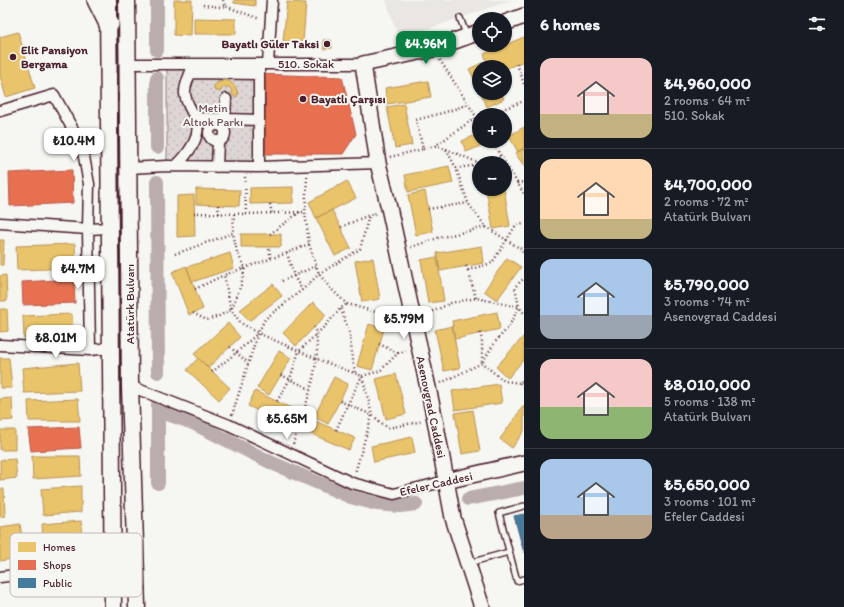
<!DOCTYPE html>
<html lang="en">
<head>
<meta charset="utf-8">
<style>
  body { margin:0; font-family:Itim,sans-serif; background:#242831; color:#f1f3f6; height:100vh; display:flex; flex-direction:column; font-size:15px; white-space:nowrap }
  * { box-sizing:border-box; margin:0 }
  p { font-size:13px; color:#9ea1a6 }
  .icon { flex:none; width:22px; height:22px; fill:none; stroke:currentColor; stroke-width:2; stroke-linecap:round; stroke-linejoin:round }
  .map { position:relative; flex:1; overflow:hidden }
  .sheet { display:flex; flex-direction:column; background:#171b24; width:320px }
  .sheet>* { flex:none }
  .tools { position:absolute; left:472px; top:12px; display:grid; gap:8px }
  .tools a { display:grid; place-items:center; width:40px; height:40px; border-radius:50%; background:#171b24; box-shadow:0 1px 3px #0004; font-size:20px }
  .price { position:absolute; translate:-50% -34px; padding:0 9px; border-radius:8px; background:#fff; color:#222; font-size:13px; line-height:26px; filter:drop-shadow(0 1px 2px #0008) }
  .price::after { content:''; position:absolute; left:50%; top:24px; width:12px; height:9px; margin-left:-6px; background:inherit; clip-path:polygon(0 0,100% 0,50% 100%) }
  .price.active { background:#0b8043; color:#fff }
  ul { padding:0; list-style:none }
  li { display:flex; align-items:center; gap:12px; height:100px; padding:0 16px }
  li+li { border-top:1px solid #363941 }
  li span { display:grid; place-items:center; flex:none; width:112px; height:80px; border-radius:12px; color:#555 }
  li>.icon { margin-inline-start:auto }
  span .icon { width:48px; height:48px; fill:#fffc; stroke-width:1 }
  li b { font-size:17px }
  h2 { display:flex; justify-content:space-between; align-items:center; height:48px; padding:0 16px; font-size:17px }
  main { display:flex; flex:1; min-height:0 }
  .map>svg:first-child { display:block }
  .built { fill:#e9e6e3 }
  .park { fill:url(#park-dots); stroke:#947a80 }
  .homes { fill:#e9c46a; stroke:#b99257 }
  .shops { fill:#e76f51; stroke:#b85746 }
  .public { fill:#457b9d; stroke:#465f7b }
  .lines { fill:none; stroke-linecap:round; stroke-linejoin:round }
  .canal { stroke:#bbadae; stroke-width:14 }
  .lane-casing { stroke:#4a1f2b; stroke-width:8 }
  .street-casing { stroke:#4a1f2b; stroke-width:13 }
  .secondary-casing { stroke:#4a1f2b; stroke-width:18 }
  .primary-casing { stroke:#4a1f2b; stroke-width:19 }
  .highway-casing { stroke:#4a1f2b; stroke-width:22 }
  .path { stroke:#4a1f2b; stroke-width:2.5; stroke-dasharray:1 3; stroke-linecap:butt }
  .lane { stroke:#f6f6f2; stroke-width:5 }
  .street { stroke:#f6f6f2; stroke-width:10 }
  .secondary { stroke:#f6f6f2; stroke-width:15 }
  .primary { stroke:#f6f6f2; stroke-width:16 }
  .highway { stroke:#f6f6f2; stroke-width:19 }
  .poi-dot { fill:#4a1f2b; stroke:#f6f6f2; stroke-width:1.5 }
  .labels { text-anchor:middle; stroke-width:4; stroke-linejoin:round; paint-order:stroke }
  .poi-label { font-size:12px; font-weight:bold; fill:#4a1f2b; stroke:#f6f6f2; text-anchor:start }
  .street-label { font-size:12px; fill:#4a1f2b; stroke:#f6f6f2 }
  .park-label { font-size:12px; fill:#6f4d56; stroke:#f6f6f2 }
  .key { fill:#f6f6f2; stroke:#c2b6b6; stroke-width:1 }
  .key-label { font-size:11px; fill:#4a1f2b }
</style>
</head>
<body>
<main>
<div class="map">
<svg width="524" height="607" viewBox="0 0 524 607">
  <defs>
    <pattern id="park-dots" width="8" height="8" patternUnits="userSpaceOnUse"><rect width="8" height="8" fill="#ddd6d5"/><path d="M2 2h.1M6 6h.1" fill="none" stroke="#bfb7b7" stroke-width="1.8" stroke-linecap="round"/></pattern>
  </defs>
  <rect width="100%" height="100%" fill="#f6f6f2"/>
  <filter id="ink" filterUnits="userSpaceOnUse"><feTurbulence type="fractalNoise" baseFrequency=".025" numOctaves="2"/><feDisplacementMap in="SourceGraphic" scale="8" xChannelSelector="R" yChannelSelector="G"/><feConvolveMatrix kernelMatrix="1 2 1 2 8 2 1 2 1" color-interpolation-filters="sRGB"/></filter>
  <g filter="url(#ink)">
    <path class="built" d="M386,0H512L399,39Z"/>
    <path class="park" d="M167,64H259V167L167,166Z"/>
    <path class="homes" d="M174,0H192L191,36L174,35Z
      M234,0H255V6L234,3Z
      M287,2L306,3L303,42L283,41Z
      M194,18L236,19V34H194Z
      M18,32L35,88L6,97L0,76V37Z
      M524,37V61L505,69V67H489L484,54Z
      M323,40H331L332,48L324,49Z
      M486,61L489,67H479V89L469,69Z
      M225,80L229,81L235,86L238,93L237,97L232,95V90L229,87H223L220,92L214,90V86L217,83Z
      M428,81L431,97L387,104L385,88Z
      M481,93H501L504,99L487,107Z
      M404,104L412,145L395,148L387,107Z
      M524,127V148L518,152L509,136Z
      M476,135L481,146L466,152L462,141Z
      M524,148V166L515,153Z
      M449,166L453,183L408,192L405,175Z
      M347,181L356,198L316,218L309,202Z
      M293,187V203L250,204V188Z
      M196,189L240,190L239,206L196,204Z
      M486,189H504L510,226L493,229Z
      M425,191L433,232L416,235L408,195Z
      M194,195L195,236L177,237V196Z
      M332,210L351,248L335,256L316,218Z
      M241,234H281V247H241Z
      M0,240H4L3,265H0Z
      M75,244L76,268L17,270L16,246Z
      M482,246L484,263L440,271L437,253Z
      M230,253L234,268L192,282L187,267Z
      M437,257L444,301L428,303L421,260Z
      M373,258L380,299L362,302L355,261Z
      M507,258L521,267L497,300L484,291Z
      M186,266L203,309L189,315L172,272Z
      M6,275L7,301H0V276Z
      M273,284L282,296L249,321L240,310Z
      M313,302L326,315L296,346L283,333Z
      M0,309H7L8,331L0,332Z
      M497,312L500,329L455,339L452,321Z
      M72,314L73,336L24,338L23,316Z
      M228,323L240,337L208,368L194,354Z
      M369,324L384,329L372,370L357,366Z
      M452,326L460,368L444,371L435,330Z
      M524,336V359L508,378L496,367Z
      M279,351L291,358L269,395L257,388Z
      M0,358H9L12,388H0Z
      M198,358L230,388L219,400L187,370Z
      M78,363L80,391L24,393L22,368Z
      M396,374L406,414L386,419L376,379Z
      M334,377L348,384L328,424L314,417Z
      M499,384L502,403L455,410L452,391Z
      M255,391L295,410L288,425L248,406Z
      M12,398L13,420L0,421V399Z
      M78,399L80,421H29L28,401Z
      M524,405V431L512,448L500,439Z
      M473,410L480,451L462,454L455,413Z
      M315,421L355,438L349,450L309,433Z
      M0,430H15V450H0Z
      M412,437L415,453L374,462L371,446Z
      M32,456H80L81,476L33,479Z
      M15,459L17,478L0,480V460Z
      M81,486V512L43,515L41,489Z
      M0,489H4L5,516L0,517Z
      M81,521L83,549L44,552L42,524Z
      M20,524L25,557L0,561V527Z"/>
    <path class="shops" d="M259,74L342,77L356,134L343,154H259Z
      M72,170L73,203L10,206L9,173Z
      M74,279L75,303L23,305L22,282Z
      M79,427L81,448L31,451L28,429Z"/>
    <path class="public" d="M524,514V553L514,516Z"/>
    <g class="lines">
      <path class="canal" d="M157,0V50
        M157,78V147
        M157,182L158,372
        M158,404V483
        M158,411L193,423L272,463L351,497L377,504L400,506L416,504
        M468,499L524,488"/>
      <defs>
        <path id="lane" d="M460,18L466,34
          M524,506L499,513L517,581L524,579
          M469,563L509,552"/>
        <path id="street" d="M128,64H363
          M268,64L272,0
          M191,73L259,74
          M0,111L54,95L82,146L89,184L88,229L110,228
          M195,118L259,120
          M225,119L226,99
          M209 133a8 8 0 1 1 16 0a8 8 0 1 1-16 0Z
          M176,166C188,154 204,135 195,117C191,110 186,103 185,94C184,84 191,75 193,64
          M217,167L218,141
          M259,167V64
          M128,168L167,166L259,167L378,163
          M0,223L88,229L90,350
          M0,345L90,350L111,348
          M130,386L229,425L352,483L394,494L446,481
          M0,577L112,562"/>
        <path id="secondary" d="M505,23L524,16
          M479,32L433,49L363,64L378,163L390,212L435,420L453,518L482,607
          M446,481L524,463"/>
        <path id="primary" d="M108,0L113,607
          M127,0L130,386L137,607"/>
        <path id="highway" d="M97,0L109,24"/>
      </defs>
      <use href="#lane" class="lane-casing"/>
      <use href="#street" class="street-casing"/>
      <use href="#secondary" class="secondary-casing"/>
      <use href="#primary" class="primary-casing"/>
      <use href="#highway" class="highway-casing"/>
      <path class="path" d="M223,0L225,6L260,19
        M203,5L220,7L225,6
        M440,60L479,121
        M517,64L524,84
        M491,115L498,111L524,101
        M492,141L524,194
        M435,146L446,149L456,168L468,203L486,227L521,249L524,255
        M423,149L435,146L468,123L477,118
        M446,149L479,163
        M390,157L423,149L416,120L446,112L469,104
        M484,163L501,156
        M456,168L479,165
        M505,173L512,176
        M245,177L246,214
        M307,177L305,212L309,244L319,274L331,289L347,304L376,312L397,311
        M517,183L524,182
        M270,204L272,214
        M218,205L219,214
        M428,209L468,203
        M194,213L246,214L305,212
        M341,227L369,215L378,213
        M270,234L301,211
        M309,244L287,253L224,275L231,310L241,323L258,333L317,359L362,376L372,415L388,428L423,421
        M411,247L438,238L486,227
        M269,249L271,259
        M287,253L294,276L302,290
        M175,254L233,233L234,214
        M466,266L468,270L492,263L516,225L524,224
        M468,270L476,298
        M282,281L316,266
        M195,289L224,275
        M341,309L349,332L355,374
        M193,313L207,320L219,316L231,310L241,285L245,268L237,252L233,233
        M425,315L451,303L476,298L519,307L515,287L524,278
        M480,333L482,339V363L495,342L508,328L519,307L524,313
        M379,344L398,353
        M230,347L248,363
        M212,372L236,353L257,334
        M281,375L310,389
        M441,383L482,363L504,381L520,383L524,378
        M520,383L524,387
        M277,401L290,379L299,351L327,324L341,308L347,304
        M340,401L372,415L355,473
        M232,415L258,333L265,319L302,290L319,274L360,249L369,215
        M336,430L348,404L362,376L380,371L398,353L406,351
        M293,444C303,412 325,359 314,327"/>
      <use href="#lane" class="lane"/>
      <use href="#street" class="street"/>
      <use href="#secondary" class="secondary"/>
      <use href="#primary" class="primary"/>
      <use href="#highway" class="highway"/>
    </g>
  </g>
  <g class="poi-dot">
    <circle cx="327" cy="44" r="4"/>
    <circle cx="13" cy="57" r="4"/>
    <circle cx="303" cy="99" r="4"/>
  </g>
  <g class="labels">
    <g class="poi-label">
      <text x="319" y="48" text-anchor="end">Bayatlı Güler Taksi</text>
      <text x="21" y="54">Elit Pansiyon<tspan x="21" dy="14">Bergama</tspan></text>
      <text x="311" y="103">Bayatlı Çarşısı</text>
    </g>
    <g class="street-label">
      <text x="306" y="68">510. Sokak</text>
      <text transform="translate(130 304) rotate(-90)" y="4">Atatürk Bulvarı</text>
      <text transform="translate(431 407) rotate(78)" y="4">Asenovgrad Caddesi</text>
      <text transform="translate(436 484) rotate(-13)" y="4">Efeler Caddesi</text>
    </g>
    <g class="park-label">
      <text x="213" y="112">Metin<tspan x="213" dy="14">Altıok Parkı</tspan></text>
    </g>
  </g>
  <rect x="10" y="533" width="132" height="64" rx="6" class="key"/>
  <rect x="18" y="542" width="18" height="10" fill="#e9c46a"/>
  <rect x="18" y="560" width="18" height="10" fill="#e76f51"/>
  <rect x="18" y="578" width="18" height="10" fill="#457b9d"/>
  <g class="key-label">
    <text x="43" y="551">Homes</text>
    <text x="43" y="569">Shops</text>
    <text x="43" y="587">Public</text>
  </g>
</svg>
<div class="tools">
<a><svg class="icon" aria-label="locate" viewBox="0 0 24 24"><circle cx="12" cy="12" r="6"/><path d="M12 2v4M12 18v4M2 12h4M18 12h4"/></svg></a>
<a><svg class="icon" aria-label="layers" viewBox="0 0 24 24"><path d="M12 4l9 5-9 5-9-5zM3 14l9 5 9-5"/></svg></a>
<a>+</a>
<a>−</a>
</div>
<b class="price active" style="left:426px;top:65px">₺4.96M</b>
<b class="price" style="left:74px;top:162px">₺10.4M</b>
<b class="price" style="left:78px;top:290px">₺4.7M</b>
<b class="price" style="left:404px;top:340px">₺5.79M</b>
<b class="price" style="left:56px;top:359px">₺8.01M</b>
<b class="price" style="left:287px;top:440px">₺5.65M</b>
</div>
<section class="sheet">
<h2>6 homes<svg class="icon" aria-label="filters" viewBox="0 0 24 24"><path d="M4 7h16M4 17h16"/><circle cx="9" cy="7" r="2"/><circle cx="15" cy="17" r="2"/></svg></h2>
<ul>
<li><span style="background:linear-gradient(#f6c9c9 70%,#c2b280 0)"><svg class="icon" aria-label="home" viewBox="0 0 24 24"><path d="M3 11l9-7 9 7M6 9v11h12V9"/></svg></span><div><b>₺4,960,000</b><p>2 rooms · 64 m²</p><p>510. Sokak</p></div></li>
<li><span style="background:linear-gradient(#ffd9b3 75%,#c2b280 0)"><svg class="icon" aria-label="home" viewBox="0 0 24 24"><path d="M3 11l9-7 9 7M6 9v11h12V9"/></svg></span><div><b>₺4,700,000</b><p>2 rooms · 72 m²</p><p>Atatürk Bulvarı</p></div></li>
<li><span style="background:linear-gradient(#a9c7e8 70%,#9aa5b1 0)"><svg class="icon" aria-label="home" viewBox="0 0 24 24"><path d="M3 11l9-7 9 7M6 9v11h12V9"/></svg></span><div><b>₺5,790,000</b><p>3 rooms · 74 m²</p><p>Asenovgrad Caddesi</p></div></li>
<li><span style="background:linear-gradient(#f6c9c9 60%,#8fb573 0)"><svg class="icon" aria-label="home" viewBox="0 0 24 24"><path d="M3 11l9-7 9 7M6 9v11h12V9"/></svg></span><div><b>₺8,010,000</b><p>5 rooms · 138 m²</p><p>Atatürk Bulvarı</p></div></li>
<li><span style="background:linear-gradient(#a9c7e8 70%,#b9a48a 0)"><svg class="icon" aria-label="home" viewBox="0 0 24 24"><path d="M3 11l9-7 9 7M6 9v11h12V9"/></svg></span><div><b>₺5,650,000</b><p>3 rooms · 101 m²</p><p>Efeler Caddesi</p></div></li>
</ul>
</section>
</main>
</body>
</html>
